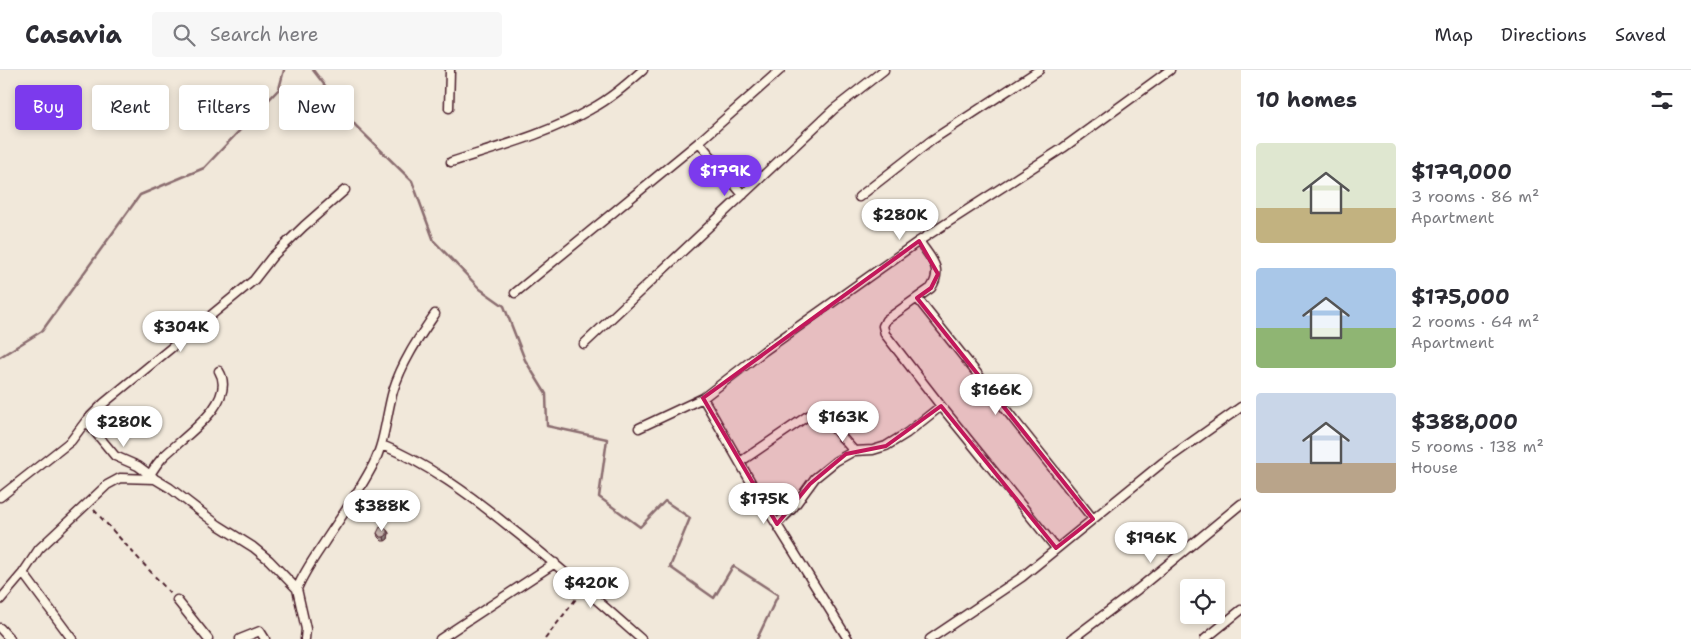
<!DOCTYPE html>
<html lang="en">
<head>
<meta charset="utf-8">
<style>
  body { margin:0; font-family:"Shantell Sans",sans-serif; background:#f7f7f7; color:#2b2b33; height:100vh; display:flex; flex-direction:column; font-size:19px; white-space:nowrap }
  * { box-sizing:border-box; margin:0 }
  p { font-size:16px; color:#7c7c81 }
  .icon { flex:none; width:28px; height:28px; fill:none; stroke:currentColor; stroke-width:2; stroke-linecap:round; stroke-linejoin:round }
  .map { position:relative; flex:1; overflow:hidden }
  .sheet { display:flex; flex-direction:column; background:#fff; width:450px }
  .sheet>* { flex:none }
  .banner { position:absolute; left:15px; top:15px; width:475px; height:45px; display:flex; gap:10px }
  .fabs { position:absolute; left:1180px; top:509px; display:grid; gap:10px }
  .fabs a { display:grid; place-items:center; width:45px; height:45px; border-radius:5px; background:#fff; box-shadow:0 2px 8px #0003; font-size:25px }
  .price { position:absolute; translate:-50% -42px; padding:0 11px; border-radius:18px; background:#fff; color:#222; font-size:16px; line-height:32px; filter:drop-shadow(0 1px 2px #0008) }
  .price::after { content:''; position:absolute; left:50%; top:30px; width:15px; height:11px; margin-left:-8px; background:inherit; clip-path:polygon(0 0,100% 0,50% 100%) }
  .price.selected { background:#7c3aed; color:#fff }
  ul { padding:0; list-style:none }
  li { display:flex; align-items:center; gap:15px; height:125px; padding:0 15px }
  li span { display:grid; place-items:center; flex:none; width:140px; height:100px; border-radius:5px; color:#555 }
  li>.icon { margin-inline-start:auto }
  span .icon { width:60px; height:60px; fill:#fffc; stroke-width:1 }
  li b { font-size:21px }
  h2 { display:flex; justify-content:space-between; align-items:center; height:60px; padding:0 15px; font-size:21px }
  .chip { padding:0 18px; border-radius:5px; background:#fff; box-shadow:0 2px 8px #0003; font-size:18px; line-height:45px }
  .chip.selected { background:#7c3aed; color:#fff }
  header { display:flex; align-items:center; gap:30px; box-sizing:border-box; height:70px; padding:0 25px; background:#fff; border-bottom:1px solid #e1e1e2 }
  header strong { font-size:24px }
  nav { display:flex; gap:28px; margin-inline-start:auto; font-size:18px }
  .search { width:350px; height:45px; background:#f7f7f7; display:flex; align-items:center; gap:12px; box-sizing:border-box; padding:0 18px; border-radius:5px; color:#7c7c81; font-size:19px }
  main { display:flex; flex:1; min-height:0 }
  .map>svg:first-child { display:block }
  .lines { fill:none; stroke-linecap:round; stroke-linejoin:round }
  .stream { stroke:#8b6d6f; stroke-width:2.5 }
  .minor-casing { stroke:#4a1f2b; stroke-width:11 }
  .path { stroke:#4a1f2b; stroke-width:2; stroke-dasharray:5 4; stroke-linecap:butt }
  .minor { stroke:#fcf5e5; stroke-width:8 }
  .wall { fill:#ab9d96; stroke:#4a1f2b }
  .shaded-wall { fill:#8b7f7a; stroke:#4a1f2b }
  .building { fill:#c7b6af; stroke:#4a1f2b }
  .marked { fill:#c2185b; fill-opacity:0.2; stroke:#c2185b; stroke-width:4; stroke-linejoin:round }
</style>
</head>
<body>
<header>
<strong>Casavia</strong>
<div class="search"><svg class="icon" aria-label="search" viewBox="0 0 24 24"><circle cx="10" cy="10" r="6"/><path d="M15 15l6 6"/></svg>Search here</div>
<nav><a>Map</a><a>Directions</a><a>Saved</a></nav>
</header>
<main>
<div class="map">
<svg width="1241" height="569" viewBox="0 0 1241 569">
  <rect width="100%" height="100%" fill="#f1e8da"/>
  <filter id="ink" filterUnits="userSpaceOnUse"><feTurbulence type="fractalNoise" baseFrequency=".02" numOctaves="2"/><feDisplacementMap in="SourceGraphic" scale="10" xChannelSelector="R" yChannelSelector="G"/><feConvolveMatrix kernelMatrix="1 2 1 2 8 2 1 2 1" color-interpolation-filters="sRGB"/></filter>
  <g filter="url(#ink)">
    <g class="lines">
      <path class="stream" d="M313,0L356,56L412,111L434,171L480,219L504,236L525,290L546,324L547,356L607,369L599,427L640,457L665,431L690,448L670,497L714,528L733,496L778,525L757,569
        M0,287L42,261L140,125L204,98L279,19L284,0"/>
      <defs>
        <path id="minor" d="M449,38L450,0
          M699,72L743,125
          M451,92C498,77 548,64 591,39C610,29 627,14 643,0
          M859,127L932,70L1039,0
          M919,171C930,188 944,198 931,218L886,250L883,256L885,264L941,336L1056,478
          M515,223L699,72L780,0
          M917,228L1093,449
          M584,274L834,39L884,0
          M703,328L756,421L848,569
          M86,351L115,386L138,396L154,408
          M639,358L703,328L764,281L919,171L1063,78L1170,0
          M382,375C428,394 469,424 507,455C553,491 597,530 641,569
          M740,392L806,347L816,342L823,346L854,381
          M150,405C154,398 158,392 164,386C182,368 238,332 219,301
          M0,427L71,371L86,351L104,333L254,210L272,187L304,156L345,120
          M777,454L793,438L815,408L836,391L854,381L873,380L886,376L907,363L941,336
          M23,503L72,569
          M297,519C304,502 314,488 324,473C341,447 359,422 373,395C385,372 386,346 393,321C402,292 418,269 435,244
          M0,530L23,503L39,479L107,415L120,408L155,409L170,418L218,455L253,477L269,490L297,519L306,559L305,569
          M177,530L208,569
          M0,558L10,569
          M240,569L260,561L265,569
          M440,569L555,493
          M930,569L1022,507L1162,393L1241,337
          M1072,569L1138,519L1241,434
          M1205,569L1241,540"/>
      </defs>
      <use href="#minor" class="minor-casing"/>
      <path class="path" d="M94,440L172,525
        M545,569L579,525"/>
      <use href="#minor" class="minor"/>
    </g>
    <path class="wall" d="M387,460L389,463L388,469L385,471H382L378,467L377,463Z"/>
    <path class="shaded-wall" d="M387,460L389,463L388,469L385,471L384,467Z"/>
    <path class="building" d="M380,457H383L387,460V465L384,467H380L377,463Z"/>
  </g>
  <path class="marked" d="M919,171L938,204L931,218L917,228L1093,449L1056,478L941,336L886,376L846,384L810,414L777,454L703,328Z"/>
</svg>
<div class="fabs">
<a><svg class="icon" aria-label="locate" viewBox="0 0 24 24"><circle cx="12" cy="12" r="6"/><path d="M12 2v4M12 18v4M2 12h4M18 12h4"/></svg></a>
</div>
<b class="price selected" style="left:725px;top:127px">$179K</b>
<b class="price" style="left:900px;top:171px">$280K</b>
<b class="price" style="left:181px;top:283px">$304K</b>
<b class="price" style="left:996px;top:346px">$166K</b>
<b class="price" style="left:843px;top:373px">$163K</b>
<b class="price" style="left:124px;top:378px">$280K</b>
<b class="price" style="left:764px;top:455px">$175K</b>
<b class="price" style="left:382px;top:462px">$388K</b>
<b class="price" style="left:1151px;top:494px">$196K</b>
<b class="price" style="left:591px;top:539px">$420K</b>
<div class="banner">
<a class="chip selected">Buy</a>
<a class="chip">Rent</a>
<a class="chip">Filters</a>
<a class="chip">New</a>
</div>
</div>
<section class="sheet">
<h2>10 homes<svg class="icon" aria-label="filters" viewBox="0 0 24 24"><path d="M4 7h16M4 17h16"/><circle cx="9" cy="7" r="2"/><circle cx="15" cy="17" r="2"/></svg></h2>
<ul>
<li><span style="background:linear-gradient(#dfe7d0 65%,#c2b280 0)"><svg class="icon" aria-label="home" viewBox="0 0 24 24"><path d="M3 11l9-7 9 7M6 9v11h12V9"/></svg></span><div><b>$179,000</b><p>3 rooms · 86 m²</p><p>Apartment</p></div></li>
<li><span style="background:linear-gradient(#a9c7e8 60%,#8fb573 0)"><svg class="icon" aria-label="home" viewBox="0 0 24 24"><path d="M3 11l9-7 9 7M6 9v11h12V9"/></svg></span><div><b>$175,000</b><p>2 rooms · 64 m²</p><p>Apartment</p></div></li>
<li><span style="background:linear-gradient(#c9d6e8 70%,#b9a48a 0)"><svg class="icon" aria-label="home" viewBox="0 0 24 24"><path d="M3 11l9-7 9 7M6 9v11h12V9"/></svg></span><div><b>$388,000</b><p>5 rooms · 138 m²</p><p>House</p></div></li>
</ul>
</section>
</main>
</body>
</html>
